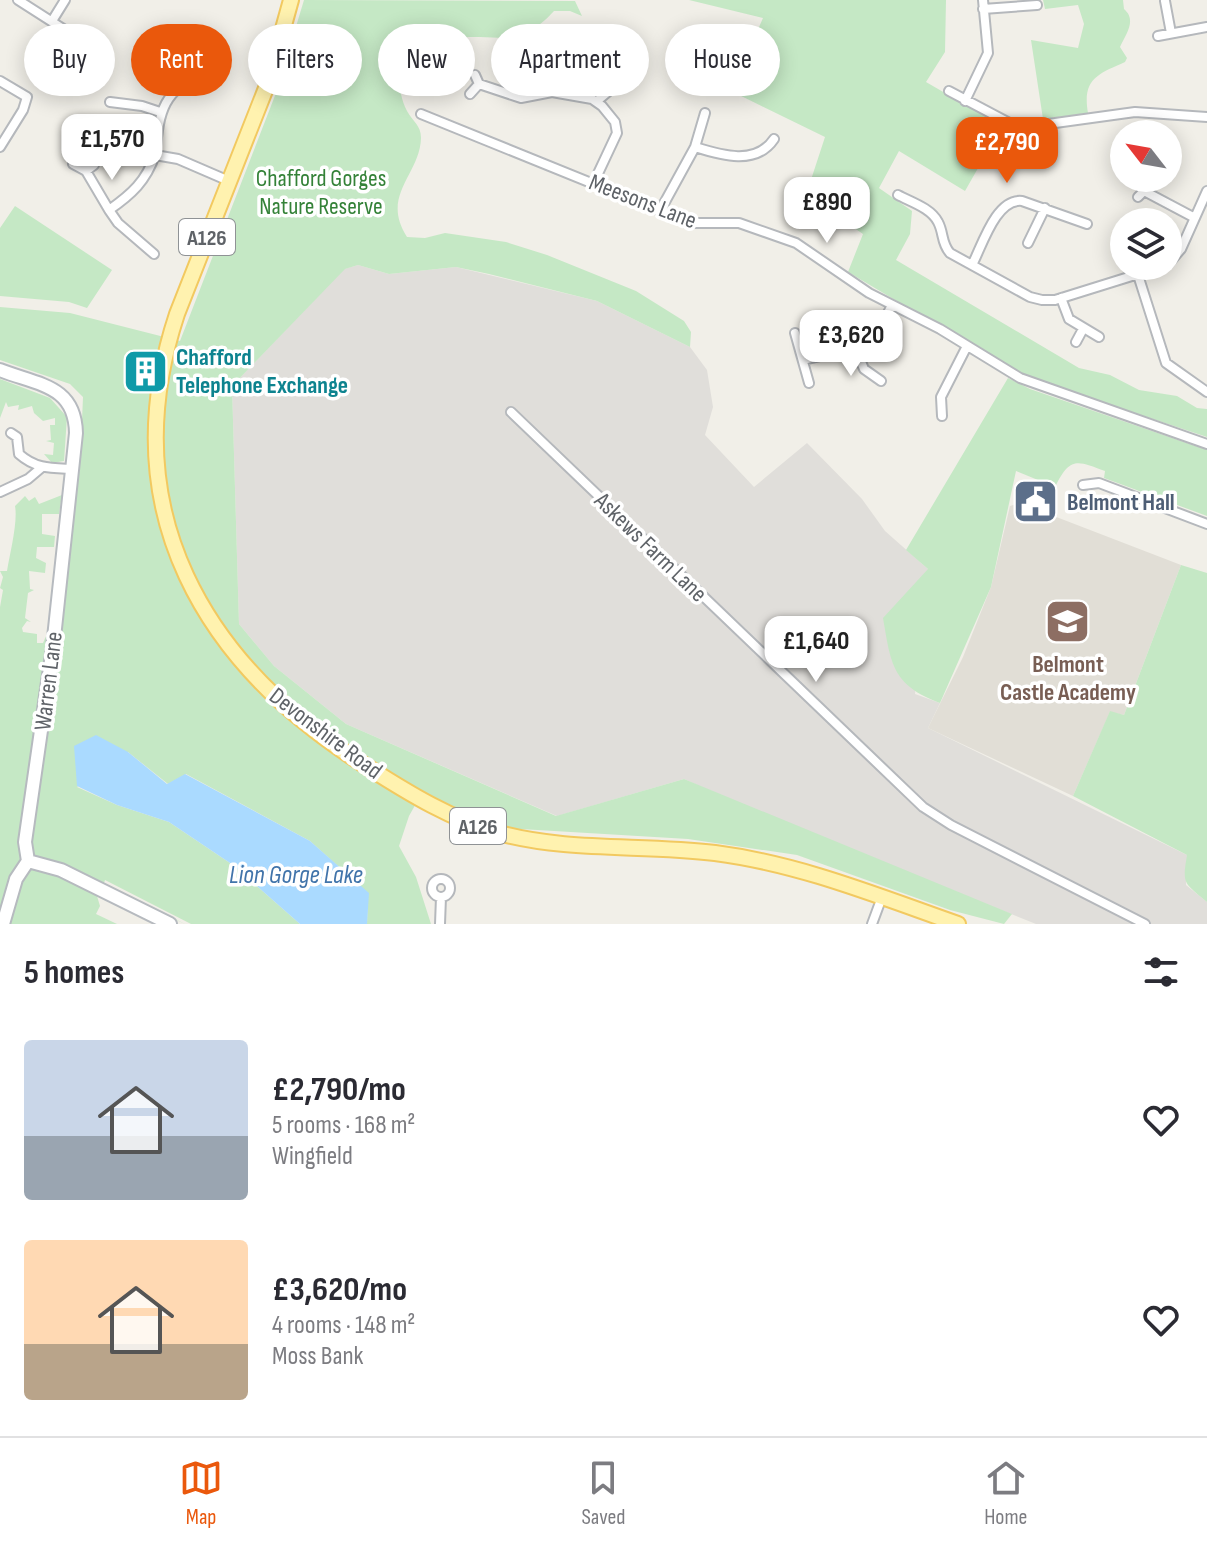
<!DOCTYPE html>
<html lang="en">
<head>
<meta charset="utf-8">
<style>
  body { margin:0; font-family:"Sofia Sans Condensed",sans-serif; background:#f2f2f3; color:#2b2b33; height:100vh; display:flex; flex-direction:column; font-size:30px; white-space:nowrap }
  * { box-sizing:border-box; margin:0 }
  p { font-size:26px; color:#7c7c81 }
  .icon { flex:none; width:44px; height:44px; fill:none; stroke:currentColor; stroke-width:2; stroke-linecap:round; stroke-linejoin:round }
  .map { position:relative; height:924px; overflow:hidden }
  .drawer { display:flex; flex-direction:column; background:#fff; flex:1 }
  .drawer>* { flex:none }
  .guide { position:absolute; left:24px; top:24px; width:800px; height:72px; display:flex; gap:16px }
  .needle { width:52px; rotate:301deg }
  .buttons { position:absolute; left:1110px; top:120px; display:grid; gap:16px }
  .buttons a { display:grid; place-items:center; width:72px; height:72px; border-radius:50%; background:#fff; box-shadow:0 4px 20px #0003; font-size:40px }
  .price { position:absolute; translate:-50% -68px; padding:0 18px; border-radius:16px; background:#fff; color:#222; font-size:26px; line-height:52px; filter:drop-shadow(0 2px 4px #0008) }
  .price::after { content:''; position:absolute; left:50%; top:48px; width:24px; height:18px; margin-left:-12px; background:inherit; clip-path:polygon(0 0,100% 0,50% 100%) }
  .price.selected { background:#ea580c; color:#fff }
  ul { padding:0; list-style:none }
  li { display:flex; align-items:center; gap:24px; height:200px; padding:0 24px }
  li span { display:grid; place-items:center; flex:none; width:224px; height:160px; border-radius:8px; color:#555 }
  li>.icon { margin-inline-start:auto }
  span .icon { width:96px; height:96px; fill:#fffc; stroke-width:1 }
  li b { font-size:34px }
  h2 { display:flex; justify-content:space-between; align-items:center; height:96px; padding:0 24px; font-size:34px }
  .tag { padding:0 28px; border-radius:36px; background:#fff; box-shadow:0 4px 20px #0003; font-size:28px; line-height:72px }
  .tag.selected { background:#ea580c; color:#fff }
  .tab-bar { display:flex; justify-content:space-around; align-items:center; height:112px; border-top:2px solid #e1e1e2; background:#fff; font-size:22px; color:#7c7c81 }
  .tab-bar a { display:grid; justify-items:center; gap:4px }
  .tab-bar .selected { color:#ea580c }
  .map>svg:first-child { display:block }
  .industrial { fill:#e0deda }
  .education { fill:#e1ded6 }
  .green { fill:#c5e8c5 }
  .water { fill:#aadaff }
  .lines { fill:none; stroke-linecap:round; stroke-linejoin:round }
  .street-casing { stroke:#b5b8bc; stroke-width:12 }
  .secondary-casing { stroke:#b6babf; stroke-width:16 }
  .primary-casing { stroke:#f2c960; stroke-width:18 }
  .street { stroke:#fff; stroke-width:8 }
  .secondary { stroke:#fff; stroke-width:12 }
  .primary { stroke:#fff2af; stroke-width:14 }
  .labels { text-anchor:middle; stroke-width:7; stroke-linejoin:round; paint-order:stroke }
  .shield { fill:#fff; stroke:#8f9295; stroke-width:2 }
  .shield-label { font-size:22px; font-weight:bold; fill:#5f6368 }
  .park-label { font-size:24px; fill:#348238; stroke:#fff }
  .street-label { font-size:24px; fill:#5f6368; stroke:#fff }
  .culture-label { font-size:24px; font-weight:bold; fill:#0d838f; stroke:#fff; text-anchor:start }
  .service-label { font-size:24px; font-weight:bold; fill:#4e5e75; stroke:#fff; text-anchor:start }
  .education-label { font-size:24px; font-weight:bold; fill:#785e54; stroke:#fff }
  .water-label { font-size:26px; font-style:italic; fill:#4174aa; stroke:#fff }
</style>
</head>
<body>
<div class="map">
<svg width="1207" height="924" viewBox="0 0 1207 924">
  <rect width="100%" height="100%" fill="#f1efe8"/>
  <path class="industrial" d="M358,265L389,274L456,267L597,301L690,347L707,370L713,407L705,435L754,487L807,443L862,499L885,531L928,569L915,694L940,703L928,728L1187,855L1186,885L1207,902V924H1036L764,815L684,779L557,816L346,724L274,666L239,624L232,386L344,269Z"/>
  <path class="education" d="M1020,503L1181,565L1124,715L1110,712L1073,796L928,728L963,657L991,587L1010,506Z"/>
  <path class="green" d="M304,0L575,1L582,16L570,11H554C512,58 483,24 438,44C421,51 411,63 398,75C400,88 401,100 407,111C413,122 421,125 421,138C420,175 380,195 407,237L425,238L445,233L506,242L547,255L636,291L684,321L691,332L690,347L597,301L489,274L456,267L389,274L358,265L345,269L232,386L239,624L274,666L346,724L556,816L684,779L1012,914L1004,924L950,910L797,855L688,839L502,828L422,793L409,816L399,846L416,877L431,924H367L368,893L310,841L186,774L168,784L128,752L77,787L117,805L169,822L233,865L300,924H191L105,880L104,883L185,924L102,886L123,905L122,908L97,896L100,906L96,914L117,924H0V607L3,590L0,588L3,577L0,571H7C10,553 18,522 15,506L25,496L29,501L35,497L39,504L62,495L59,514H42V534L55,536L54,547H37L36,558L46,563L45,573L29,571L30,589L34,590L28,593L25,618L31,622L27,621L22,628L23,632L37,634V643H43L47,634L45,651L54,656L81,443L83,397L70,384L0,360V307L70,313L180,341L276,93Z
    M689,0H946L945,52L926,82L1002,126L965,191L899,151L879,188L912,211L910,234L896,260L1079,368L1110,375L1139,390L1177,396L1197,408L1207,409V437L1036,380L999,362L848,272L863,234L806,195L825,137L731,91L763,18Z
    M1043,0H1123L1124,9C1137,20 1126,34 1120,47L1127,58L1125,62C1098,74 1082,79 1088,113L1043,119L1031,40L1078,48L1084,24L1078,5L1045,9Z
    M15,206L112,270L87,308L69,302L0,296V228Z
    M1008,378L1030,389L1207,450V516L1104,478L1105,471C1076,460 1070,457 1055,487L1016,471L991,587L940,703C892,685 891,664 883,618L928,569L906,550Z
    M0,379L50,398L67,417L64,461L52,463L44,454L53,455L54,443L46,441L51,440L50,425H55V418L43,421L34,413L32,406L18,410L19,405L8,407L6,402L0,418Z
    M1181,565L1207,573V902C1184,882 1182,885 1187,855L1073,796L1110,711L1124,715Z"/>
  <path class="water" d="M96,735L128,752L167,784L185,774L310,841L369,893L367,924H300L233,865L169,822L117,805L77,786L74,746Z"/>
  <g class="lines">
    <defs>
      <path id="street" d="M18,0L93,48
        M1165,1L1171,33
        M983,9L1037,5
        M52,21L65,0
        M1158,36L1207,27
        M614,67L621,81L633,79
        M206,69C162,94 160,107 155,155L178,159L229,181
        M0,81L27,97L23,110L0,147
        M479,84L521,98L552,92L592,99L602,106L615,122L617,133L594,182
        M949,91L1019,128L1135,112L1207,117
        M470,94L479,84L475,75
        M597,101L621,81
        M965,101L988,53L983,0
        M110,102L142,106L160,112
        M421,114L690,223H739L796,243L869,293L940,329L1020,378L1207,444
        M695,147C721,155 756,166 774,139
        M73,164L86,171L94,165
        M86,171L109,210
        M1144,191L1195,218
        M898,195C911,202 931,208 938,222C944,233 941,243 950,253L1030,297L1042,300H1055L1164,266
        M1138,197L1144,191L1145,182
        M661,209L695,147L705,113
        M1028,243L1045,208
        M154,254L118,223L109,210C132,194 146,181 155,155
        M1168,264L1181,249L1207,191
        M972,265C982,246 996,198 1022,201L1087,224
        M1138,275L1166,363L1207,392
        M1061,298L1069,319L1099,337
        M795,333L809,383
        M1076,342L1083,329
        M855,347L864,369L881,381
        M804,360C852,346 868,355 892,305
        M511,412L923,807L951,825L1145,924
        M942,416L941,397L967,346
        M11,433L17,437L19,454C36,469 51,468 72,469
        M1083,485L1099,483L1207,524
        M0,492L28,479L41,468
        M432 888a9 9 0 1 1 18 0a9 9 0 1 1-18 0Z
        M440,924L441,897
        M872,924L882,897"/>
      <path id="secondary" d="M0,370C38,385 75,385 76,433L53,647L25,842L28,861L16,879L3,924
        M28,861L61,870L170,924"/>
      <path id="primary" d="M291,0L268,83L177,314C112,510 203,665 369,768C410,794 451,819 499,833C568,852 644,844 715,853C800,864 878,896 958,924"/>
    </defs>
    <use href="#street" class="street-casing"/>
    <use href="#secondary" class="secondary-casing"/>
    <use href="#primary" class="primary-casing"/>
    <use href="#street" class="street"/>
    <use href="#secondary" class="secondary"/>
    <use href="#primary" class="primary"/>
  </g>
  <defs>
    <symbol id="building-square" viewBox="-11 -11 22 22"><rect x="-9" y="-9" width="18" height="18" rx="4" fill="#0f9aa8" stroke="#fff"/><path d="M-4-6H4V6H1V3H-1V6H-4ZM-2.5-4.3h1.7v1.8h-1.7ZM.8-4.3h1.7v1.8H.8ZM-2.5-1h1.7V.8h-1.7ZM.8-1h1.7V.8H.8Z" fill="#fff"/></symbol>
    <symbol id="civic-square" viewBox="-11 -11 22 22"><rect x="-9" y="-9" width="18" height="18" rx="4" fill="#5c6f8a" stroke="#fff"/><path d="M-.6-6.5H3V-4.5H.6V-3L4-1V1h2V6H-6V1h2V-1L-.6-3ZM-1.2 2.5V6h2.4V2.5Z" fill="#fff"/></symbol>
    <symbol id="school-square" viewBox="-11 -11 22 22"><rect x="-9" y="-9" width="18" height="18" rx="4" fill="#8d6e63" stroke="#fff"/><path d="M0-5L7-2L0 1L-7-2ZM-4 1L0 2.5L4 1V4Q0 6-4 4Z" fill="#fff"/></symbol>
  </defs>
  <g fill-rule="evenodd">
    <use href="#building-square" x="120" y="346" width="51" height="51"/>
    <use href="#civic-square" x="1010" y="476" width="51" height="51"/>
    <use href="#school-square" x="1042" y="596" width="51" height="51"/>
  </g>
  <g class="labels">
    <g class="shield">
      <rect x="179" y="219" width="56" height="36" rx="6"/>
      <rect x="450" y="808" width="56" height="36" rx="6"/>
    </g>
    <g class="shield-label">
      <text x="207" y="245">A126</text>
      <text x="478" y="834">A126</text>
    </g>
    <g class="park-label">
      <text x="321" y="186">Chafford Gorges<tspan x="321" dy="28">Nature Reserve</tspan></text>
    </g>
    <g class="street-label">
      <text transform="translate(643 201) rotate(21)" y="8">Meesons Lane</text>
      <text transform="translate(651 547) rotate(44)" y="8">Askews Farm Lane</text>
      <text transform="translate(48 681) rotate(-83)" y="8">Warren Lane</text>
      <text transform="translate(326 733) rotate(37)" y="8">Devonshire Road</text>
    </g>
    <g class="culture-label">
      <text x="176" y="365">Chafford<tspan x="176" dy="28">Telephone Exchange</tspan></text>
    </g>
    <g class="service-label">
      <text x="1067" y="510">Belmont Hall</text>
    </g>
    <g class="education-label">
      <text x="1068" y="672">Belmont<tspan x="1068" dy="28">Castle Academy</tspan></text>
    </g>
    <g class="water-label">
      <text x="296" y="883">Lion Gorge Lake</text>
    </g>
  </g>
</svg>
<div class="buttons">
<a><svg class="needle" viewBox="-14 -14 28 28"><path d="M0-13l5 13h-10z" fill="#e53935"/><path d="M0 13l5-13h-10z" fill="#7c7c81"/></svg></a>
<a><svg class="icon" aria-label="layers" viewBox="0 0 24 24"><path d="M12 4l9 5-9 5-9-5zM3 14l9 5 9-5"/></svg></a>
</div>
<b class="price" style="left:112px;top:182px">£1,570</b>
<b class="price selected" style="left:1007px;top:185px">£2,790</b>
<b class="price" style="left:827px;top:245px">£890</b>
<b class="price" style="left:851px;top:378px">£3,620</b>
<b class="price" style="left:816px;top:684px">£1,640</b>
<div class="guide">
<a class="tag">Buy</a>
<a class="tag selected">Rent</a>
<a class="tag">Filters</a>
<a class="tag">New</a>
<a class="tag">Apartment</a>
<a class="tag">House</a>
</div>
</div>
<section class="drawer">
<h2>5 homes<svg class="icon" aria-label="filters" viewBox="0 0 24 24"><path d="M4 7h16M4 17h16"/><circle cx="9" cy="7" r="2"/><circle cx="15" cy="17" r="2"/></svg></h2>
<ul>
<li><span style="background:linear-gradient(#c9d6e8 60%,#9aa5b1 0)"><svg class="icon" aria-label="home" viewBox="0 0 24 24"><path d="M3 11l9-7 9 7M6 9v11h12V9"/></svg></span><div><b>£2,790/mo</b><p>5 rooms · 168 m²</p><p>Wingfield</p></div><svg class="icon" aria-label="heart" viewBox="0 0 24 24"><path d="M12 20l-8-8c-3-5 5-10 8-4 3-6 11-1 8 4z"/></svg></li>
<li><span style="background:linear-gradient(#ffd9b3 65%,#b9a48a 0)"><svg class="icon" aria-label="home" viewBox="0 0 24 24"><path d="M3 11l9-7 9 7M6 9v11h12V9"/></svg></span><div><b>£3,620/mo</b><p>4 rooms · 148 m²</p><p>Moss Bank</p></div><svg class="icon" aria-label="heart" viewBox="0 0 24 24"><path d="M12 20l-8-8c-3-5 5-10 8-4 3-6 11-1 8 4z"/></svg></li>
</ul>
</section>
<nav class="tab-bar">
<a class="selected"><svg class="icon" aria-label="map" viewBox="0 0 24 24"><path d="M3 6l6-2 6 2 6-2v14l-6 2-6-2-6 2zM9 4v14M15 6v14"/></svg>Map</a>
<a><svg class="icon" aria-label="saved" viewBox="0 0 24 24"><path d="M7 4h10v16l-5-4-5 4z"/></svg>Saved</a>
<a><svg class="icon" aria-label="home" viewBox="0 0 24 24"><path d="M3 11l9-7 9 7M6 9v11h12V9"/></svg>Home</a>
</nav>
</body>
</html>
